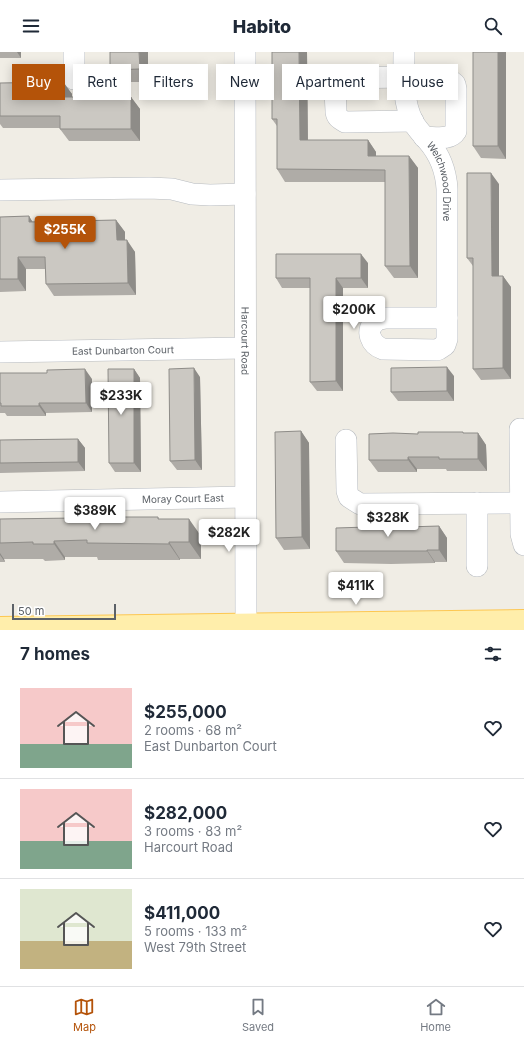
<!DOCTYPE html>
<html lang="en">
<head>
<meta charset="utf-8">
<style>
  body { margin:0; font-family:Inter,sans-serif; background:#f6f6f7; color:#1f2937; height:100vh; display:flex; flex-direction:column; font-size:15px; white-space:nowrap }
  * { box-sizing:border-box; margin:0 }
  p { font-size:13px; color:#747a83 }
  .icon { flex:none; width:22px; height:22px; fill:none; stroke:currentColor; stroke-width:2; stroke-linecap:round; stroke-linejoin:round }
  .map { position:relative; height:578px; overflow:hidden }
  .details { display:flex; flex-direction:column; background:#fff; flex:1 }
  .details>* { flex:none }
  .guide { position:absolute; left:12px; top:12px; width:500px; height:36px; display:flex; gap:8px }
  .scale { position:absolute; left:12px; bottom:10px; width:104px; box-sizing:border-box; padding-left:4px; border:2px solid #5c6167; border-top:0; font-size:11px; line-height:14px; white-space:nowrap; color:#5c6167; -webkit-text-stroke:3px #fff; paint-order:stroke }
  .price { position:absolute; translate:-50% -34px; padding:0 9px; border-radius:4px; background:#fff; color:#222; font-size:13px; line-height:26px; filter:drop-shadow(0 1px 2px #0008) }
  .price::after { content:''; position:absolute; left:50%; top:24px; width:12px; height:9px; margin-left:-6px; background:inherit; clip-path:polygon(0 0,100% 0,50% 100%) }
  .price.selected { background:#b45309; color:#fff }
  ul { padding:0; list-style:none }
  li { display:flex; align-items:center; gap:12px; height:100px; padding:0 20px }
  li+li { border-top:1px solid #e0e1e3 }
  li span { display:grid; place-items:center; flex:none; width:112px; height:80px; border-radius:0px; color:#555 }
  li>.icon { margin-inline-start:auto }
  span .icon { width:48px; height:48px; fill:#fffc; stroke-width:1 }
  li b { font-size:17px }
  h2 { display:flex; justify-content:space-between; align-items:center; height:48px; padding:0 20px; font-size:17px }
  .chip { padding:0 14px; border-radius:0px; background:#fff; box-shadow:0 2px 10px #0003; font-size:14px; line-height:36px }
  .chip.selected { background:#b45309; color:#fff }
  header { display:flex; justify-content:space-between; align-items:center; height:52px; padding:0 20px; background:#fff; font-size:18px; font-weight:800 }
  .dock { display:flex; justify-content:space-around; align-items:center; height:56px; border-top:1px solid #e0e1e3; background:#fff; font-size:11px; color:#747a83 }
  .dock a { display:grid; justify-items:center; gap:2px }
  .dock .selected { color:#b45309 }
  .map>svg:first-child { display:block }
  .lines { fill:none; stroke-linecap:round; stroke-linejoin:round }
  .minor-casing { stroke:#b7bbc0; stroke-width:22 }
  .major-casing { stroke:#fdc751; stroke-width:24 }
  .minor { stroke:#fff; stroke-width:21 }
  .major { stroke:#ffeeab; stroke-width:22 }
  .wall { fill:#afaca7 }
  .shaded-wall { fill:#8e8c88 }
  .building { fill:#cbc8c2; stroke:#8e8c88 }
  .labels { text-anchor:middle; stroke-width:3; stroke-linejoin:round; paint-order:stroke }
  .street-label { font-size:10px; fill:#5c6167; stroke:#fff }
</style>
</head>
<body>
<header><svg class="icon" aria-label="menu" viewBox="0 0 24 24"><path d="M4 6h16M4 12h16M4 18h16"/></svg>Habito<svg class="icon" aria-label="search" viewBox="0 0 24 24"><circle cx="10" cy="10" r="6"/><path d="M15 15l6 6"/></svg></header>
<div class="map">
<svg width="524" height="578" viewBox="0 0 524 578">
  <rect width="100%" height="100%" fill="#f0ede5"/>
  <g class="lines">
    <defs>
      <g id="minor">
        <path d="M74,0V27"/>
        <path id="s1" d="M245,0L246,578"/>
        <path id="s2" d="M404,0C404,24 402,48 413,70C417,77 423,83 428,89C440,103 446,118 447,137V266"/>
        <path d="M413,69L345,70C340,67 337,66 336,60C336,49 332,32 344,26L404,25L450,28L455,32L456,37V79C450,89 435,85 424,85"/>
        <path d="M0,138L149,136L172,137L192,142L210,143L245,142"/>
        <path d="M385,266H447V287L445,293L439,297L437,298L383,297C371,293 364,278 376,269C378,267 382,267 385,266Z"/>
        <path id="s3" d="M0,300L245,296"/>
        <path d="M520,377L521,482L524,493"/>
        <path d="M346,388L347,439L349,445L360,452L521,451"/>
        <path id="s4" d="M0,450L245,445"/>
        <path d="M477,451V514"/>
      </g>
      <path id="major" d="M0,576L524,569"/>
    </defs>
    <use href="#minor" class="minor-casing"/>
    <use href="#major" class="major-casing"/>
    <use href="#minor" class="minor"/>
    <use href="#major" class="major"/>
  </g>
  <path class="wall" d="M0,0H21V6H0Z
    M148,0V30H119L110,18Z
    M307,0L308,88H368L376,100V104H409L418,116V226H394L385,214V130H285L277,117V74L272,67Z
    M429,0H506V107L481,106L473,94V0Z
    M63,30L72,42V45H131L140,57V89H69L60,77V76H3L0,72V31Z
    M499,132V224H503L511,235V327L481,328L473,317V214L467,206Z
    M29,164L32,170L116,168L125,180V188L135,200L136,243L54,244L46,232L45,217H26V239L0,240V165Z
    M368,211V236H343V339H317L310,330V236H282L276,226Z
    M134,317L140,326L141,420H115L109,411Z
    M0,321L92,327V360L46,361V364H7L5,361H0Z
    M454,324V349H398L391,340Z
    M200,325L202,418H177L170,409Z
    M301,379L309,391L310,497L284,498L276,486Z
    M464,381H478L486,393L487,419H447L446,417H417V420H378L369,408L418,382Z
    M78,387L85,396V419L0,421V388Z
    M158,465L159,467L201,484V507H180V508H98L97,505H65V508L45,509L43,507H4L5,510H0V467L75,466L76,468H117Z
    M406,472L408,475L439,474L447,486V510H435V511L391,512L344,511L336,499L367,475Z"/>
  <path class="shaded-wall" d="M17,0H21V6Z
    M139,0H148V30L140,17Z
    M299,0H307L308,100L300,88Z
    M498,0H506V107L498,94Z
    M63,30L72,42V57L63,45Z
    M131,45L140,57V89L131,77Z
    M368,88L376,100V116L368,104Z
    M409,104L418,116V226L410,214Z
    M491,121L499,132V235L492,224Z
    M29,164L37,177L29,170Z
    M116,168L125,180V201L117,188Z
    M127,188L135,200L136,243L128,231Z
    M361,202L368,211V236L361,226Z
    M18,205L26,217V239L18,227Z
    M503,224L511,235V327L503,316Z
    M336,226L343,236V339L336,329Z
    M447,315L454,324V349L447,339Z
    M194,316L200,325L202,418L195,408Z
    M85,317L92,327V360L86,351Z
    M134,317L140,326L141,420L134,411Z
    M39,351L46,361V364L39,354Z
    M301,379L309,391L310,497L302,485Z
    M478,381L486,393L487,419L478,407Z
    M78,387L85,396V419L78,410Z
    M408,405L417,417V420L408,408Z
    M189,467L201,484V507L189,490Z
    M439,474L447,486V510L439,498Z
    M54,489L65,505V508L54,492Z
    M169,490L180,507V508L169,492Z
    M427,498L435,510V511L427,499Z
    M0,501L4,507L5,510L0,503Z"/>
  <path class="building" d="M110,0H139L140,17L110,18Z
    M272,0H299L300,88H368V104H409L410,214H385V118L277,117V67H272Z
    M473,0H498V94H473Z
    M63,30V45H131V77H60V64H0V31Z
    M467,121H491L492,224H503V316L473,317V206H467Z
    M29,164V170L116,168L117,188H127L128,231L46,232L45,205H18V227H0V165Z
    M276,202H361V226H336V329L310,330V226H276Z
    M447,315V339L391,340V316Z
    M194,316L195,408L170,409L169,317Z
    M85,317L86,351H39V354H1V351H0V321H47V318Z
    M108,317H134V411H109Z
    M301,379L302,485L276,486L275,380Z
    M418,380H463V381H478V407H439V405H408V408H369V382L393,381L418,382Z
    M78,387V410L0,411V388Z
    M117,465H158V467H189V490H169V492L87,491V488L54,489V492H33V490L0,491V467L75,466V468H117Z
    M406,472V475L439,474V498H427V499H336V476L367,475V473Z"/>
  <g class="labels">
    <g class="street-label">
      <text dy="4" stroke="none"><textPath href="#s2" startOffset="139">Welchwood Drive</textPath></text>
      <text dy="4" stroke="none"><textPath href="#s1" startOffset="289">Harcourt Road</textPath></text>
      <text dy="4" stroke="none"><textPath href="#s3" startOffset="123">East Dunbarton Court</textPath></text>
      <text dy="4" stroke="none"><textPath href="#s4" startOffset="183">Moray Court East</textPath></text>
    </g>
  </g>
</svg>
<div class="scale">50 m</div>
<b class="price selected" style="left:65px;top:198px">$255K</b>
<b class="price" style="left:354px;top:278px">$200K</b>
<b class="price" style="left:121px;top:364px">$233K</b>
<b class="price" style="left:95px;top:479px">$389K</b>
<b class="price" style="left:388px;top:486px">$328K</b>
<b class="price" style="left:229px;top:501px">$282K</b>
<b class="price" style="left:356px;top:554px">$411K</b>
<div class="guide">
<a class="chip selected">Buy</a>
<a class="chip">Rent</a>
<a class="chip">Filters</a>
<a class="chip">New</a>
<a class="chip">Apartment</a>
<a class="chip">House</a>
</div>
</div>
<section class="details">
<h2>7 homes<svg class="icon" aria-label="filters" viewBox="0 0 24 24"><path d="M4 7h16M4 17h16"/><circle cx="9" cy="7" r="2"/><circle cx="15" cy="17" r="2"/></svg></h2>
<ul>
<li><span style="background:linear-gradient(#f6c9c9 70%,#7fa58c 0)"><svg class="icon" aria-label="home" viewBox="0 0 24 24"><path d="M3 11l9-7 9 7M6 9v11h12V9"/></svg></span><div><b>$255,000</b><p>2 rooms · 68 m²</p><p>East Dunbarton Court</p></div><svg class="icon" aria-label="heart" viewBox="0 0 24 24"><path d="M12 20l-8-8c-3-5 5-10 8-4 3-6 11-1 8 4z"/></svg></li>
<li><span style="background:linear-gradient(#f6c9c9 65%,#7fa58c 0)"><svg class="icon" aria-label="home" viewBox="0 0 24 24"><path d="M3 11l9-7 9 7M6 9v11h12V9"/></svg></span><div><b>$282,000</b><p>3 rooms · 83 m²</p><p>Harcourt Road</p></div><svg class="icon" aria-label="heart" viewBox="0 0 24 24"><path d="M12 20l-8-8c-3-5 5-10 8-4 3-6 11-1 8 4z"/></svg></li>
<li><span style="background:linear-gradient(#dfe7d0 65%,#c2b280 0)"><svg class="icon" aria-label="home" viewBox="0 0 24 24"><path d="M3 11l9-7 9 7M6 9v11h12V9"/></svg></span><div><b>$411,000</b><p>5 rooms · 133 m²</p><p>West 79th Street</p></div><svg class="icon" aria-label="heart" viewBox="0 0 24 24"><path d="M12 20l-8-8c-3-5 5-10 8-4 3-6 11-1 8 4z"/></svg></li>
</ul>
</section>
<nav class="dock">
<a class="selected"><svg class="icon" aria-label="map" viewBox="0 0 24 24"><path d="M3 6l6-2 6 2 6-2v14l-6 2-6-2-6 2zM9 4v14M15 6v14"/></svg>Map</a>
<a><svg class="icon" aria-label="saved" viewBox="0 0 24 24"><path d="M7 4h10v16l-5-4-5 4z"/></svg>Saved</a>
<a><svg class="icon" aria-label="home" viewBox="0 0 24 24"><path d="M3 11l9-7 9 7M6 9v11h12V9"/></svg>Home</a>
</nav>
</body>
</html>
